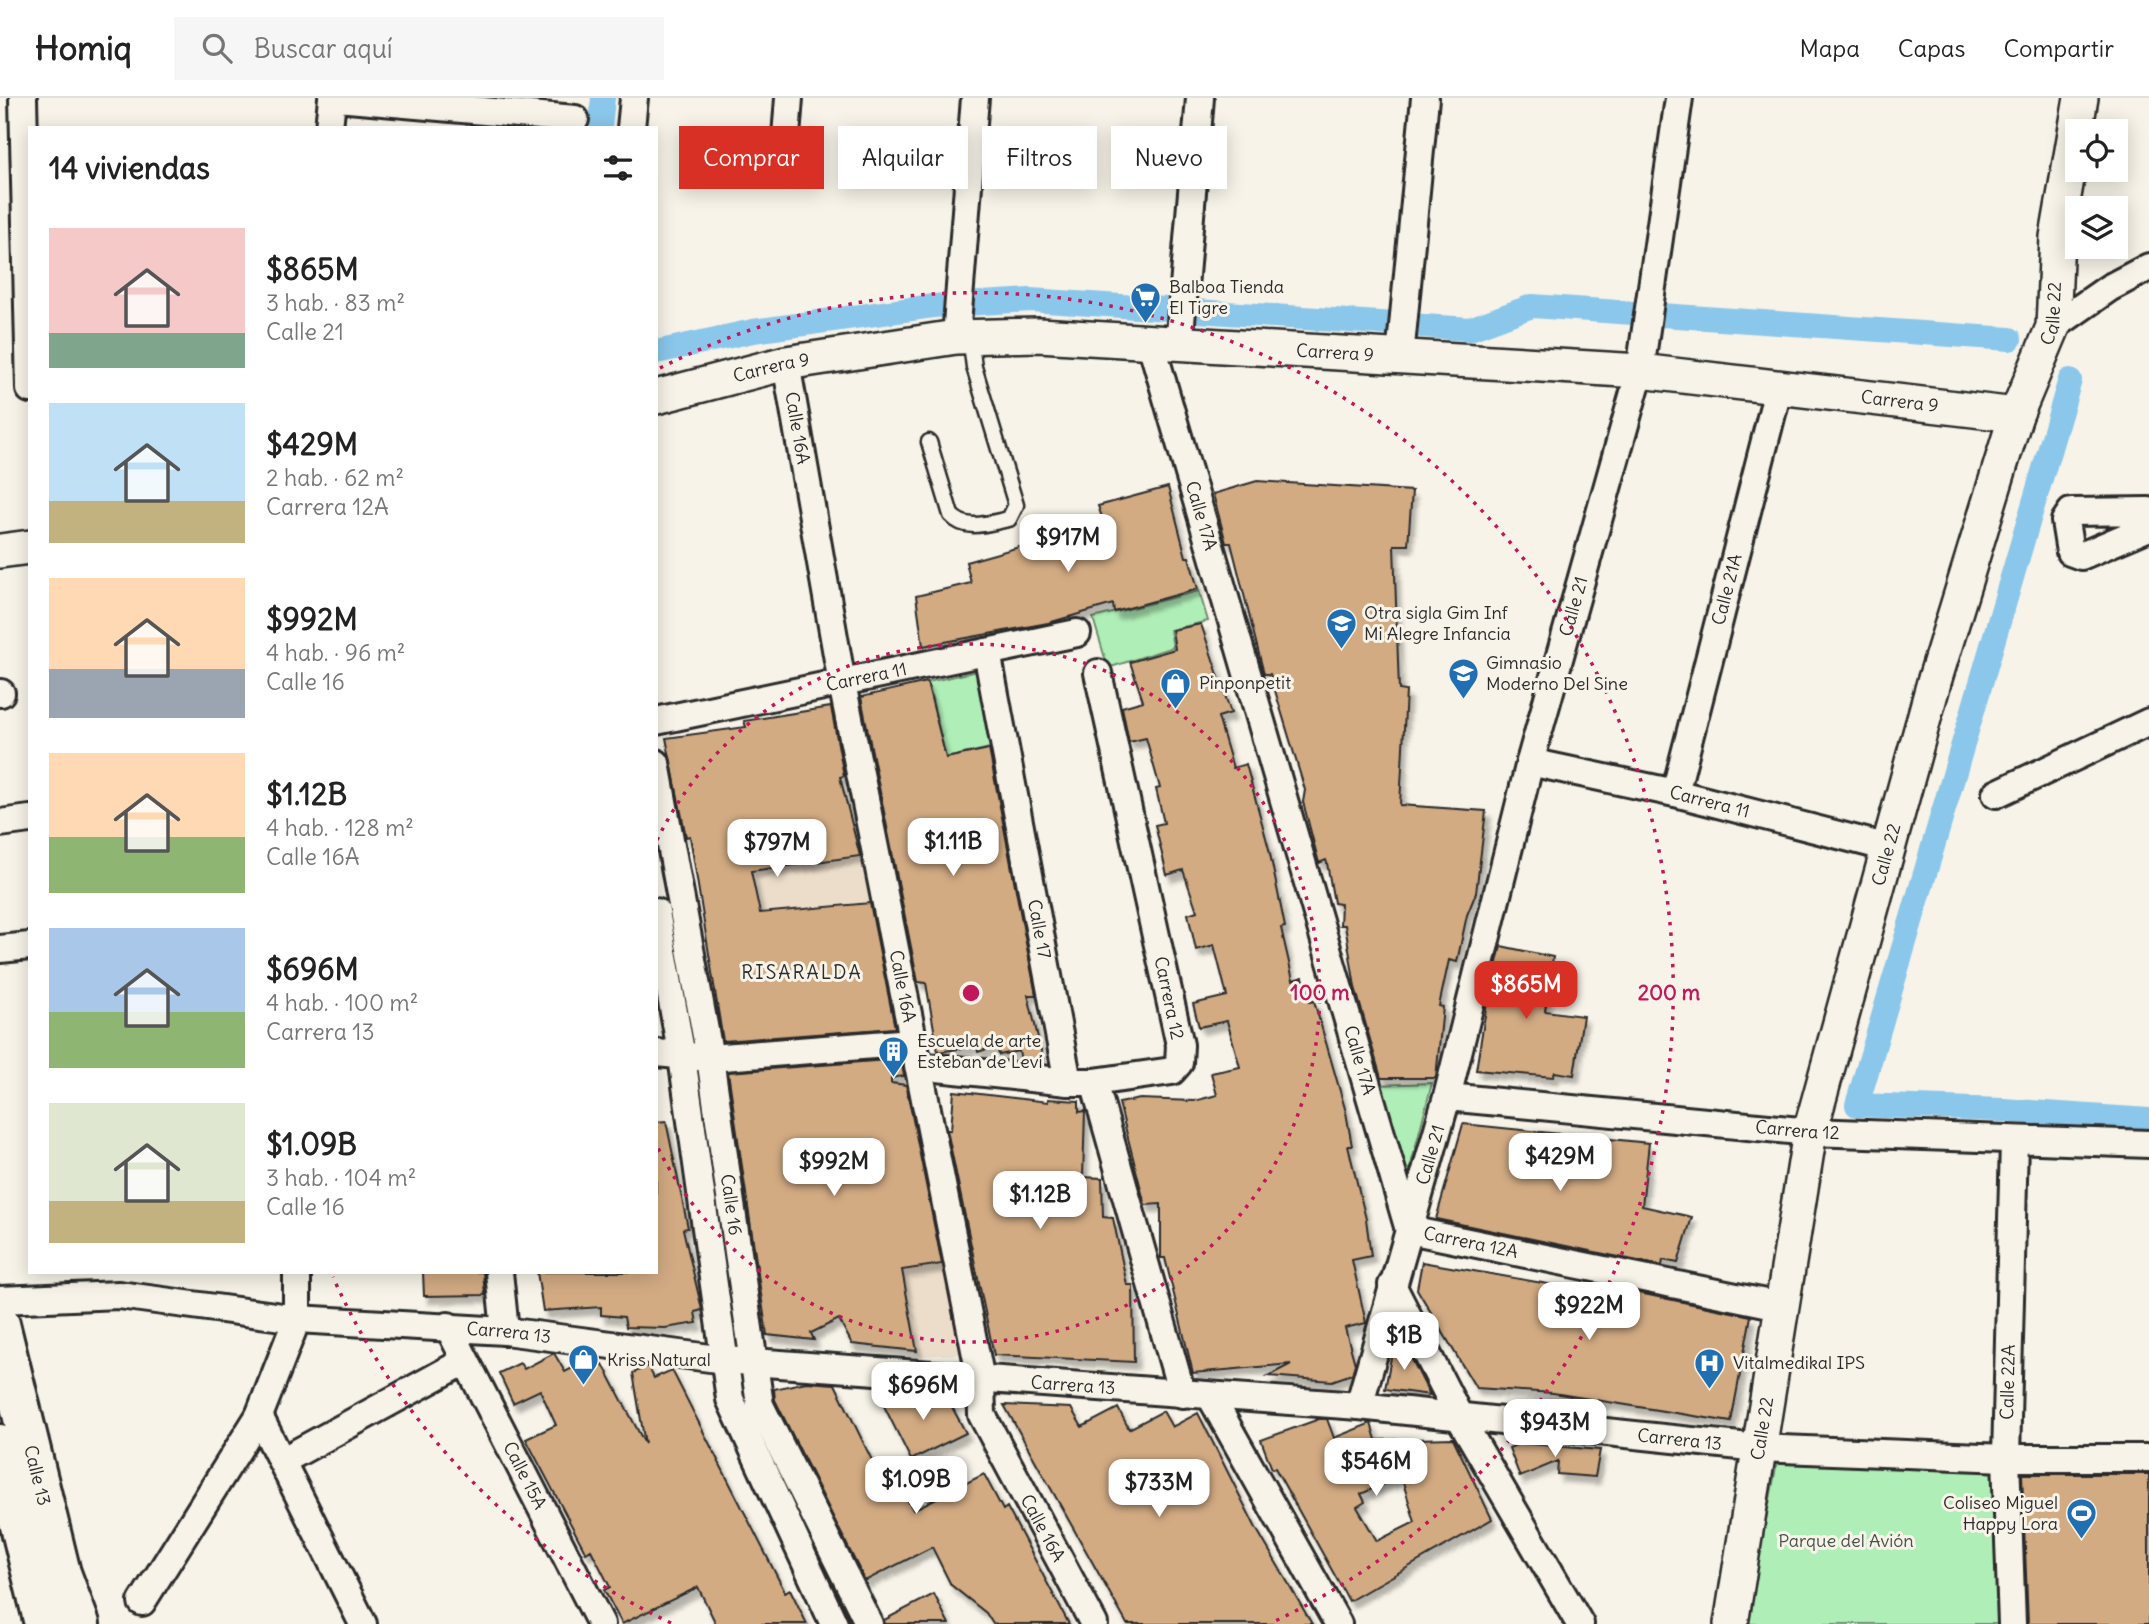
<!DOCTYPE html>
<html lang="es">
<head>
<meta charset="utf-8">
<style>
  body { margin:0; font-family:Delius,sans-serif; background:#f6f6f6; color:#222; height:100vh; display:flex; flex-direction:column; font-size:26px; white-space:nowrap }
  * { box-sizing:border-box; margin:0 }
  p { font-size:23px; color:#767676 }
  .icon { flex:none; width:38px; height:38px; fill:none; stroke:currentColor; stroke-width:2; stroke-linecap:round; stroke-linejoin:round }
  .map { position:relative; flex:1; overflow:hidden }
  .panel { position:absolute; left:28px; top:28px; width:630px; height:1148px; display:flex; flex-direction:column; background:#fff; border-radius:0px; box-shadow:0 4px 18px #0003 }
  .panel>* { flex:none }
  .top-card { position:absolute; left:679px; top:28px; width:665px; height:63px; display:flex; gap:14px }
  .controls { position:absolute; left:2065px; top:21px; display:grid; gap:14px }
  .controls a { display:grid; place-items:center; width:63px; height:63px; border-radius:0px; background:#fff; box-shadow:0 4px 18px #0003; font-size:35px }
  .price { position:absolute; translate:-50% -60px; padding:0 16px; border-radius:14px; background:#fff; color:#222; font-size:23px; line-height:46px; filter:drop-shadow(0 2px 4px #0008) }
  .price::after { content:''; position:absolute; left:50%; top:42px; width:21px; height:16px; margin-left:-10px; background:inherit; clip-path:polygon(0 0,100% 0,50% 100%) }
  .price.on { background:#d93025; color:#fff }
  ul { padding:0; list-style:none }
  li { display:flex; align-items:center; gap:21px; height:175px; padding:0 21px }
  li span { display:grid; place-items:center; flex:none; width:196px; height:140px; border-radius:0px; color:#555 }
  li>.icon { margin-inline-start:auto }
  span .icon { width:84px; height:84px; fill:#fffc; stroke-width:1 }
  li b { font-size:30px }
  h2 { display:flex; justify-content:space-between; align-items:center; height:84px; padding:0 21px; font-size:30px }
  .pill { padding:0 24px; border-radius:0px; background:#fff; box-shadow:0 4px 18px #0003; font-size:24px; line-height:63px }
  .pill.on { background:#d93025; color:#fff }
  header { display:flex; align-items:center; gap:42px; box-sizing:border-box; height:98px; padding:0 35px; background:#fff; border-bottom:2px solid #e0e0e0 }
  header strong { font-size:33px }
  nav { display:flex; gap:38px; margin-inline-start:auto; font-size:24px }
  .search { width:490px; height:63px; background:#f6f6f6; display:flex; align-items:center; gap:18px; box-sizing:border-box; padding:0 24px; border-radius:0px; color:#767676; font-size:26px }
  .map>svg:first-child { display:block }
  .built { fill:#ecddca }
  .green { fill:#afefb7; stroke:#6d8d71; stroke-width:2 }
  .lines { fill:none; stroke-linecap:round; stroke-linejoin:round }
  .canal { stroke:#8ac7ea; stroke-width:24 }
  .building { fill:#d2ab83; stroke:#2b2b2b; stroke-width:2; fill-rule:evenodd; filter:url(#shadow) }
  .service-casing { stroke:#2b2b2b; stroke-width:19 }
  .minor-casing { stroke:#2b2b2b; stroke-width:32 }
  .tertiary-casing { stroke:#2b2b2b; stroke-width:38 }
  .secondary-casing { stroke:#2b2b2b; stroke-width:44 }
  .service { stroke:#f7f3e8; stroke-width:14 }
  .minor { stroke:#f7f3e8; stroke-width:26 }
  .tertiary { stroke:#f7f3e8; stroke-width:33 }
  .secondary { stroke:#f7f3e8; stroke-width:38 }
  .ring { fill:none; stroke:#c2185b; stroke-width:3.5; stroke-dasharray:3.5 7 }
  .labels { text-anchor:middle; stroke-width:6; stroke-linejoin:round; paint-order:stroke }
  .poi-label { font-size:18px; fill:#2b2b2b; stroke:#f7f3e8; text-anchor:start }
  .street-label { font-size:18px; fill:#2b2b2b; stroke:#f7f3e8 }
  .park-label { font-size:18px; fill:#455247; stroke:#f7f3e8 }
  .neighbourhood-label { font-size:19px; letter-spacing:2px; fill:#2b2b2b; stroke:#f7f3e8 }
  .centre { fill:#c2185b; stroke:#f7f3e8; stroke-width:3.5 }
  .ring-label { font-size:21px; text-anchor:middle; font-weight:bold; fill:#c2185b; stroke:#f7f3e8; stroke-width:6; stroke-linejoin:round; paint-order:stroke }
</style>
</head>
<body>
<header>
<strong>Homiq</strong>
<div class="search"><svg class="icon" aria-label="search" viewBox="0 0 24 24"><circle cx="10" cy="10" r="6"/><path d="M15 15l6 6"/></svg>Buscar aquí</div>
<nav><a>Mapa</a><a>Capas</a><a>Compartir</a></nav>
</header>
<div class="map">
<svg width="2149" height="1526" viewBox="0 0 2149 1526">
  <defs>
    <filter id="shadow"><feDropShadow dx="4.5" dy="7" stdDeviation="2" flood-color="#0004"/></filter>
  </defs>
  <rect width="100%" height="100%" fill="#f7f3e8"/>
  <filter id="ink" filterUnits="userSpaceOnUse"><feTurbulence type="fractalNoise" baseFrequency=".0143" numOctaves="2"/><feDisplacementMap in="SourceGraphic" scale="14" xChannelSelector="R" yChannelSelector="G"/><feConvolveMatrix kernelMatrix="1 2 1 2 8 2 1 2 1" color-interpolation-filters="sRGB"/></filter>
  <g filter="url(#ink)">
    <path class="built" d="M861,759L870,804L761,814L754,774Z
      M944,1166L962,1256L919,1258L902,1173Z"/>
    <path class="green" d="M1199,493L1208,523L1170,532L1173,549L1108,570L1093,520Z
      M987,571L1003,647L946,660L928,584Z
      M1432,985L1407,1082L1377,987Z
      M1779,1354L1996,1371L1999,1526H1746Z"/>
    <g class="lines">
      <path class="canal" d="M600,30L603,0
        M656,254L753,233L933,208L1030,202L1470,231L1532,208L2010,241
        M2070,282L1857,1007L2003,1012L2149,1022"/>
    </g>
    <path class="building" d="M1257,383L1412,393L1408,447H1394L1399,592L1406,593L1400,707L1486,713L1476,795L1467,817L1457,864L1449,862L1439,908L1443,909L1436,980H1381L1355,889L1345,827H1340L1341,806L1334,805L1327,765L1326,762L1319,765L1303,704L1305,692L1270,576H1264L1231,445H1226L1213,396Z
      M1168,389L1186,459H1189L1198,491L1114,514L1113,506L1048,525L923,548L916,498L971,485L966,464L1104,425L1098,408Z
      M1201,526L1231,615L1218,619L1233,670L1246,666L1269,751L1285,829L1281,830L1293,882L1303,879L1310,904L1314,903L1346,1014L1352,1048H1348L1366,1121L1371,1158L1352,1162L1366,1225L1345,1230L1355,1266L1352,1276L1332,1283L1268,1278L1291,1266L1193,1275L1165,1160H1161V1106L1145,1107L1119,1005L1140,1001L1194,1003L1217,997L1211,975L1240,969L1227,923L1199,929L1193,906L1227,898L1214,847L1196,852L1188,816L1197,813L1183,772L1167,777L1155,727L1164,725L1156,691L1160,690L1146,640L1129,644L1122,609L1143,603L1130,564L1175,551L1172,532Z
      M927,584L946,660L989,651L1036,897H1028L1043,961L1021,963L1019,953L999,957L997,948L978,954L977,948L938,954L926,885L918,884L861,599Z
      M831,609L844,678L840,679L860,758L751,773L760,815L870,805L895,930L723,943L690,738L686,739L666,640L746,629L744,623Z
      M1501,848L1553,859L1545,913L1583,918L1574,977L1555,974L1553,979L1476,972L1487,905Z
      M901,961L904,978L891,980V985L906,987L942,1166L902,1172L917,1253L852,1246L839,1221L811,1235L814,1242L767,1237L728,974Z
      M954,993L1048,1004V1001L1079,1003V1014L1085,1013L1083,1079L1102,1080L1103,1119L1113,1120L1127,1187H1133L1134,1264L994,1257L947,1032H951Z
      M666,1023L688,1130L683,1131L701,1207L702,1212L695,1214L697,1225L665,1230L626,1229L624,1219L601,1217V1209L543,1213L537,1174H656V1024Z
      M1463,1026L1649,1045L1642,1108L1692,1119L1678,1165L1663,1162L1662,1168L1436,1121Z
      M1422,1164L1628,1200L1629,1193L1751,1218L1731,1324L1553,1295L1476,1290L1417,1191Z
      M423,1174H483L485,1197L424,1198Z
      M1395,1239L1401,1240L1430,1297L1385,1291Z
      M554,1255L565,1274L584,1264L587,1273L603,1266L645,1346L633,1275L648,1268L654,1280L672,1272L785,1494L790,1491L807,1526H716L698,1489L622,1526L604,1492L610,1489L591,1452L586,1455L526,1341L556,1327L540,1292L513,1305L499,1275L520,1265L524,1271Z
      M806,1284L835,1286L881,1381L893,1375L913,1412L984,1376L1003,1412L1007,1409L1069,1526H993L986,1515L951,1487L932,1449L865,1483L775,1302L774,1291Z
      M945,1296L966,1335L911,1362L880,1300Z
      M1004,1307L1071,1310L1082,1329L1118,1310L1129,1331L1163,1313L1172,1329L1198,1315L1256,1430L1312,1526H1127Z
      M1319,1321H1327L1334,1340L1371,1325L1377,1345V1342L1453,1340L1492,1421L1349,1503L1275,1370L1272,1371L1261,1342ZM1401,1378L1415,1424L1377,1443L1357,1409L1365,1404L1361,1396Z
      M1520,1345L1600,1352L1595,1379L1557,1376L1558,1363L1520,1379L1509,1350Z
      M2022,1376H2149V1526H2028Z
      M934,1496L949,1526H885L884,1522Z"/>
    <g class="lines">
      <defs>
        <path id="service" d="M929,344L951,417C966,434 989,425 1009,421L1016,407L974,269L970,238"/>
        <g id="minor">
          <path d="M23,0L30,291"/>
          <path d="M337,0L575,21"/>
          <path d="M329,30L332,0"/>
          <path d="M631,30L634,0"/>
          <path d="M783,77L789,0"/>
          <path d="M2053,229L2109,190L2149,169"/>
          <path d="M956,239L975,0"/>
          <path id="s1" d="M1151,245L1409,1132"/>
          <path d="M1179,248L1200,0"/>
          <path d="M1400,259L1425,0"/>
          <path id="s2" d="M786,265L842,585L981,1282L982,1317L1094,1526"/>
          <path d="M2149,413L2071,414L2065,423L2070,454L2081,458L2149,429"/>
          <path id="s3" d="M987,554L1068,984"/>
          <path d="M0,595H1"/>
          <path id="s4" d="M656,623L1077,535"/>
          <path id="s5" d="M1530,664L1675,695L1889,750"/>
          <path id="s6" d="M656,665L710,960L760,1307L869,1526"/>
          <path id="s7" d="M1675,695L1779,288"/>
          <path d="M1996,696L2149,624"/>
          <path d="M0,725L30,721"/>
          <path d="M656,814L682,959L730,1301L834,1526"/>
          <path d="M0,851L30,848"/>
          <path d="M656,955L710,960L912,944"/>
          <path d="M918,968L1068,984H1094L1172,973L1179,965L1180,947L1098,575"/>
          <path d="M1094,984L1182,1296"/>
          <path id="s8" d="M1447,999L1810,1034L2149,1046"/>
          <path id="s9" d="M1409,1132L1780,1208"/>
          <path d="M499,1174L505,1233"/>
          <path d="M1392,1187L1460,1320L1580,1526"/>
          <path id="s10" d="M0,1202L119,1197L297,1221L505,1233L725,1262L1359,1308L1759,1350L2006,1360H2149"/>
          <path id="s11" d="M448,1228L601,1526"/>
          <path d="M1211,1299L1338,1526"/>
          <path id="s12" d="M1359,1308L1447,999L1530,664L1640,273L1679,0"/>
          <path d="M259,1318L363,1526"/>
          <path d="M282,1363L465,1263"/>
          <path d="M142,1504L259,1318L297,1221V1174"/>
          <path id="s13" d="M2012,1526L2006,1360L2014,1043"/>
        </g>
        <g id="tertiary">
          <path id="s14" d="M656,299L786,265L956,239L1039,237L1640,273L2016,317"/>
          <path d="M0,453L30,449"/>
          <path id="s15" d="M1731,1526L1810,1034L1934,584L2016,317L2053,229L2057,139L2081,0"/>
        </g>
        <g id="secondary">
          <path id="s16" d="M0,1226L61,1475L80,1526"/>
          <path d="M0,1346L44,1526"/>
        </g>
      </defs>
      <use href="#service" class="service-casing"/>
      <use href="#minor" class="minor-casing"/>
      <use href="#tertiary" class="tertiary-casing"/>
      <use href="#secondary" class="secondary-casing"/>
      <use href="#service" class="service"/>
      <use href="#minor" class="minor"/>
      <use href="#tertiary" class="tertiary"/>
      <use href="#secondary" class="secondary"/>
    </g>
  </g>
  <g class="ring">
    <path d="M657 742A349 349 0 1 1 657 1048"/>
    <path d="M671 1525A698 698 0 0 1 333 1179M660 270A698 698 0 1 1 1271 1525"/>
  </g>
  <defs>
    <symbol id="supermarket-pin" viewBox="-11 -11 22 30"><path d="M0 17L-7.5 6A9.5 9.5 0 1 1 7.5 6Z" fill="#1f6fb2" stroke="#f7f3e8"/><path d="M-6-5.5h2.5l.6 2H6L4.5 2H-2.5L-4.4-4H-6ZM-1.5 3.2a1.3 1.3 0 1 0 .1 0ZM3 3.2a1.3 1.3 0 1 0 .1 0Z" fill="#fff"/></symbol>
    <symbol id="school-pin" viewBox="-11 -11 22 30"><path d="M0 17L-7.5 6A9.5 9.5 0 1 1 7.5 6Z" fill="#1f6fb2" stroke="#f7f3e8"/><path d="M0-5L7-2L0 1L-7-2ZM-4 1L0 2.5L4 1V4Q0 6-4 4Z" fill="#fff"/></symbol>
    <symbol id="shop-pin" viewBox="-11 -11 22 30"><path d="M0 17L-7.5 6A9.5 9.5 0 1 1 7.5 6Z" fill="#1f6fb2" stroke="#f7f3e8"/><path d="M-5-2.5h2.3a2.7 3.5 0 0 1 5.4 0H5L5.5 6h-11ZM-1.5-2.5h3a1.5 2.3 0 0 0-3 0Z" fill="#fff"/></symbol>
    <symbol id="building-pin" viewBox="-11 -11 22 30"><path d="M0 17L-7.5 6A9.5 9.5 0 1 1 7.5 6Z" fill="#1f6fb2" stroke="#f7f3e8"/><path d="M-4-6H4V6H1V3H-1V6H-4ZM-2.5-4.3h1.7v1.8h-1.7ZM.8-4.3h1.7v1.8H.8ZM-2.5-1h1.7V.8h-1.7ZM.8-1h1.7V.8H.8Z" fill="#fff"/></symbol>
    <symbol id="hospital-pin" viewBox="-11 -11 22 30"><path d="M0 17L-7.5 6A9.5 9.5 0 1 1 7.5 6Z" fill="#1f6fb2" stroke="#f7f3e8"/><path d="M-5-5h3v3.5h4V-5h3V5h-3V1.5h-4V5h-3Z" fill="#fff"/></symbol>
    <symbol id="stadium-pin" viewBox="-11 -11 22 30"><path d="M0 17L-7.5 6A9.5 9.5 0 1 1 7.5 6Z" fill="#1f6fb2" stroke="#f7f3e8"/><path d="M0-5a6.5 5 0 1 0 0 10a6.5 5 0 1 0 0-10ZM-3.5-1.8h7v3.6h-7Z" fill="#fff"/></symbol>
  </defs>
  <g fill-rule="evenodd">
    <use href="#supermarket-pin" x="1128" y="182" width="35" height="47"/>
    <use href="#school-pin" x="1324" y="508" width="35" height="47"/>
    <use href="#school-pin" x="1446" y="558" width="35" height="47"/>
    <use href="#shop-pin" x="1158" y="568" width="35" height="47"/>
    <use href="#building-pin" x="876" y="936" width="35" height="47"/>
    <use href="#shop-pin" x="566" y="1244" width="35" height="47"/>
    <use href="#hospital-pin" x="1692" y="1248" width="35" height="47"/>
    <use href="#stadium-pin" x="2064" y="1398" width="35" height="47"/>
  </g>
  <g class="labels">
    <g class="poi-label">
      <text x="1169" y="195">Balboa Tienda<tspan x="1169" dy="21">El Tigre</tspan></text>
      <text x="1364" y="521">Otra sigla Gim Inf<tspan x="1364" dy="21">Mi Alegre Infancia</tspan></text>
      <text x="1486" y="571">Gimnasio<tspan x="1486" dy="21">Moderno Del Sine</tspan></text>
      <text x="1199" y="591">Pinponpetit</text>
      <text x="917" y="949">Escuela de arte<tspan x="917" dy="21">Esteban de Leví</tspan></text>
      <text x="607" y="1268">Kriss Natural</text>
      <text x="1733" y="1271">Vitalmedikal IPS</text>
      <text x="2058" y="1411" text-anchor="end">Coliseo Miguel<tspan x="2058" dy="21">Happy Lora</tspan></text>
    </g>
    <g class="street-label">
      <text dy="6" stroke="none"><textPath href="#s15" startOffset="1353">Calle 22</textPath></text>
      <text dy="6" stroke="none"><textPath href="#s14" startOffset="686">Carrera 9</textPath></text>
      <text dy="6" stroke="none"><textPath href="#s14" startOffset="119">Carrera 9</textPath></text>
      <text dy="6" stroke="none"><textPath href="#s14" startOffset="1253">Carrera 9</textPath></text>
      <text dy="6" stroke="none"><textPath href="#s2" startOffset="66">Calle 16A</textPath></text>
      <text dy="6" stroke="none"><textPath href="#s1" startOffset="180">Calle 17A</textPath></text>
      <text dy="6" stroke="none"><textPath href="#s7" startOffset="210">Calle 21A</textPath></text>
      <text dy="6" stroke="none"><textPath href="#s12" startOffset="828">Calle 21</textPath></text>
      <text dy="6" stroke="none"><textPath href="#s4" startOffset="215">Carrera 11</textPath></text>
      <text dy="6" stroke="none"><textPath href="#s5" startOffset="184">Carrera 11</textPath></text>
      <text dy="6" stroke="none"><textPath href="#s15" startOffset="786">Calle 22</textPath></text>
      <text dy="6" stroke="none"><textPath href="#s3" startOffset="282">Calle 17</textPath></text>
      <text dy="6" stroke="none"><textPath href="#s2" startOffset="634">Calle 16A</textPath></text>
      <text transform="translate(1169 900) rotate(78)" y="6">Carrera 12</text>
      <text dy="6" stroke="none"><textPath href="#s1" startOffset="747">Calle 17A</textPath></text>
      <text dy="6" stroke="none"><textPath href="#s8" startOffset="352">Carrera 12</textPath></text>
      <text dy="6" stroke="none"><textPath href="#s12" startOffset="261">Calle 21</textPath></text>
      <text dy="6" stroke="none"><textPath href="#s6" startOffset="448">Calle 16</textPath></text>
      <text dy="6" stroke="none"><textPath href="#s9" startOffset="63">Carrera 12A</textPath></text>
      <text dy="6" stroke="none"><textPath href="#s10" startOffset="511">Carrera 13</textPath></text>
      <text dy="6" stroke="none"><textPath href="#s13" startOffset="242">Calle 22A</textPath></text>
      <text dy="6" stroke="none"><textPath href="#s10" startOffset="1078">Carrera 13</textPath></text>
      <text dy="6" stroke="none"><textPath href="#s15" startOffset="198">Calle 22</textPath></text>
      <text dy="6" stroke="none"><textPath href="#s10" startOffset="1687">Carrera 13</textPath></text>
      <text dy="6" stroke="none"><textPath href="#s16" startOffset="156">Calle 13</textPath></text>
      <text dy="6" stroke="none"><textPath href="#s11" startOffset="168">Calle 15A</textPath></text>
      <text dy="6" stroke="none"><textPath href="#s2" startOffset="1199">Calle 16A</textPath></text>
    </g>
    <g class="park-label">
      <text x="1846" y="1449">Parque del Avión</text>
    </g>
    <g class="neighbourhood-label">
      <text x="802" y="881">RISARALDA</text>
    </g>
  </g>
  <circle cx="971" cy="895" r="10" class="centre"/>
  <g class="ring-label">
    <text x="1320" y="902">100 m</text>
    <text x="1669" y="902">200 m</text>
  </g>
</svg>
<div class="controls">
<a><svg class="icon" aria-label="locate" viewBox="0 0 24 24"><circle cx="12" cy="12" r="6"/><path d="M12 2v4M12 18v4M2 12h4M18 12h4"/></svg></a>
<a><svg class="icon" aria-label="layers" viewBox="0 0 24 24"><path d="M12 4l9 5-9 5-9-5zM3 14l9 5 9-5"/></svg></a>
</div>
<b class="price" style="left:1068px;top:476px">$917M</b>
<b class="price" style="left:953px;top:780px">$1.11B</b>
<b class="price" style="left:777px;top:781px">$797M</b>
<b class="price on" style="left:1526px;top:923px">$865M</b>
<b class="price" style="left:1560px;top:1095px">$429M</b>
<b class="price" style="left:834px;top:1100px">$992M</b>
<b class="price" style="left:1040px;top:1133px">$1.12B</b>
<b class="price" style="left:1589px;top:1244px">$922M</b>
<b class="price" style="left:1404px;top:1274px">$1B</b>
<b class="price" style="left:923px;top:1324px">$696M</b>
<b class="price" style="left:1555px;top:1361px">$943M</b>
<b class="price" style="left:1376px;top:1400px">$546M</b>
<b class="price" style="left:916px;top:1418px">$1.09B</b>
<b class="price" style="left:1159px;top:1421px">$733M</b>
<div class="top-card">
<a class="pill on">Comprar</a>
<a class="pill">Alquilar</a>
<a class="pill">Filtros</a>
<a class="pill">Nuevo</a>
</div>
<section class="panel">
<h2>14 viviendas<svg class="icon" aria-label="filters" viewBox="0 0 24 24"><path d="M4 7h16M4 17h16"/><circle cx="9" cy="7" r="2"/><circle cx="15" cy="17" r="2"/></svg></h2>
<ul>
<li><span style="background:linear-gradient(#f6c9c9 75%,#7fa58c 0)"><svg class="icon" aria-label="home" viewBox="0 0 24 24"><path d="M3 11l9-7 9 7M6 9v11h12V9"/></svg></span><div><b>$865M</b><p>3 hab. · 83 m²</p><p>Calle 21</p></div></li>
<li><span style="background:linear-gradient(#bfe0f5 70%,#c2b280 0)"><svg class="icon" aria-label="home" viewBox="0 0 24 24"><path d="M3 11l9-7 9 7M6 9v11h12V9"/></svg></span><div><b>$429M</b><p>2 hab. · 62 m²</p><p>Carrera 12A</p></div></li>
<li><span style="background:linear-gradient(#ffd9b3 65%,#9aa5b1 0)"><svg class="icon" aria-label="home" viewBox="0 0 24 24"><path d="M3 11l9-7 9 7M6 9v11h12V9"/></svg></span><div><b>$992M</b><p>4 hab. · 96 m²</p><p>Calle 16</p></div></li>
<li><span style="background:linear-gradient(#ffd9b3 60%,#8fb573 0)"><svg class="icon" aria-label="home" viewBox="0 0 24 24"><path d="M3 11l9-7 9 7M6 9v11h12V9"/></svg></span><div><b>$1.12B</b><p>4 hab. · 128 m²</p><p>Calle 16A</p></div></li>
<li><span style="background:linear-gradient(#a9c7e8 60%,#8fb573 0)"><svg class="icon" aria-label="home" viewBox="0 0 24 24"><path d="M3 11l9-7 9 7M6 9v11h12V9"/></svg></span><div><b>$696M</b><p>4 hab. · 100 m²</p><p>Carrera 13</p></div></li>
<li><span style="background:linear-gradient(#dfe7d0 70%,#c2b280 0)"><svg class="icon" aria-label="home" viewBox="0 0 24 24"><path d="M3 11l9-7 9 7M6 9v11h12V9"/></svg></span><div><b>$1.09B</b><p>3 hab. · 104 m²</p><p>Calle 16</p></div></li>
</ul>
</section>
</div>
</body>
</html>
